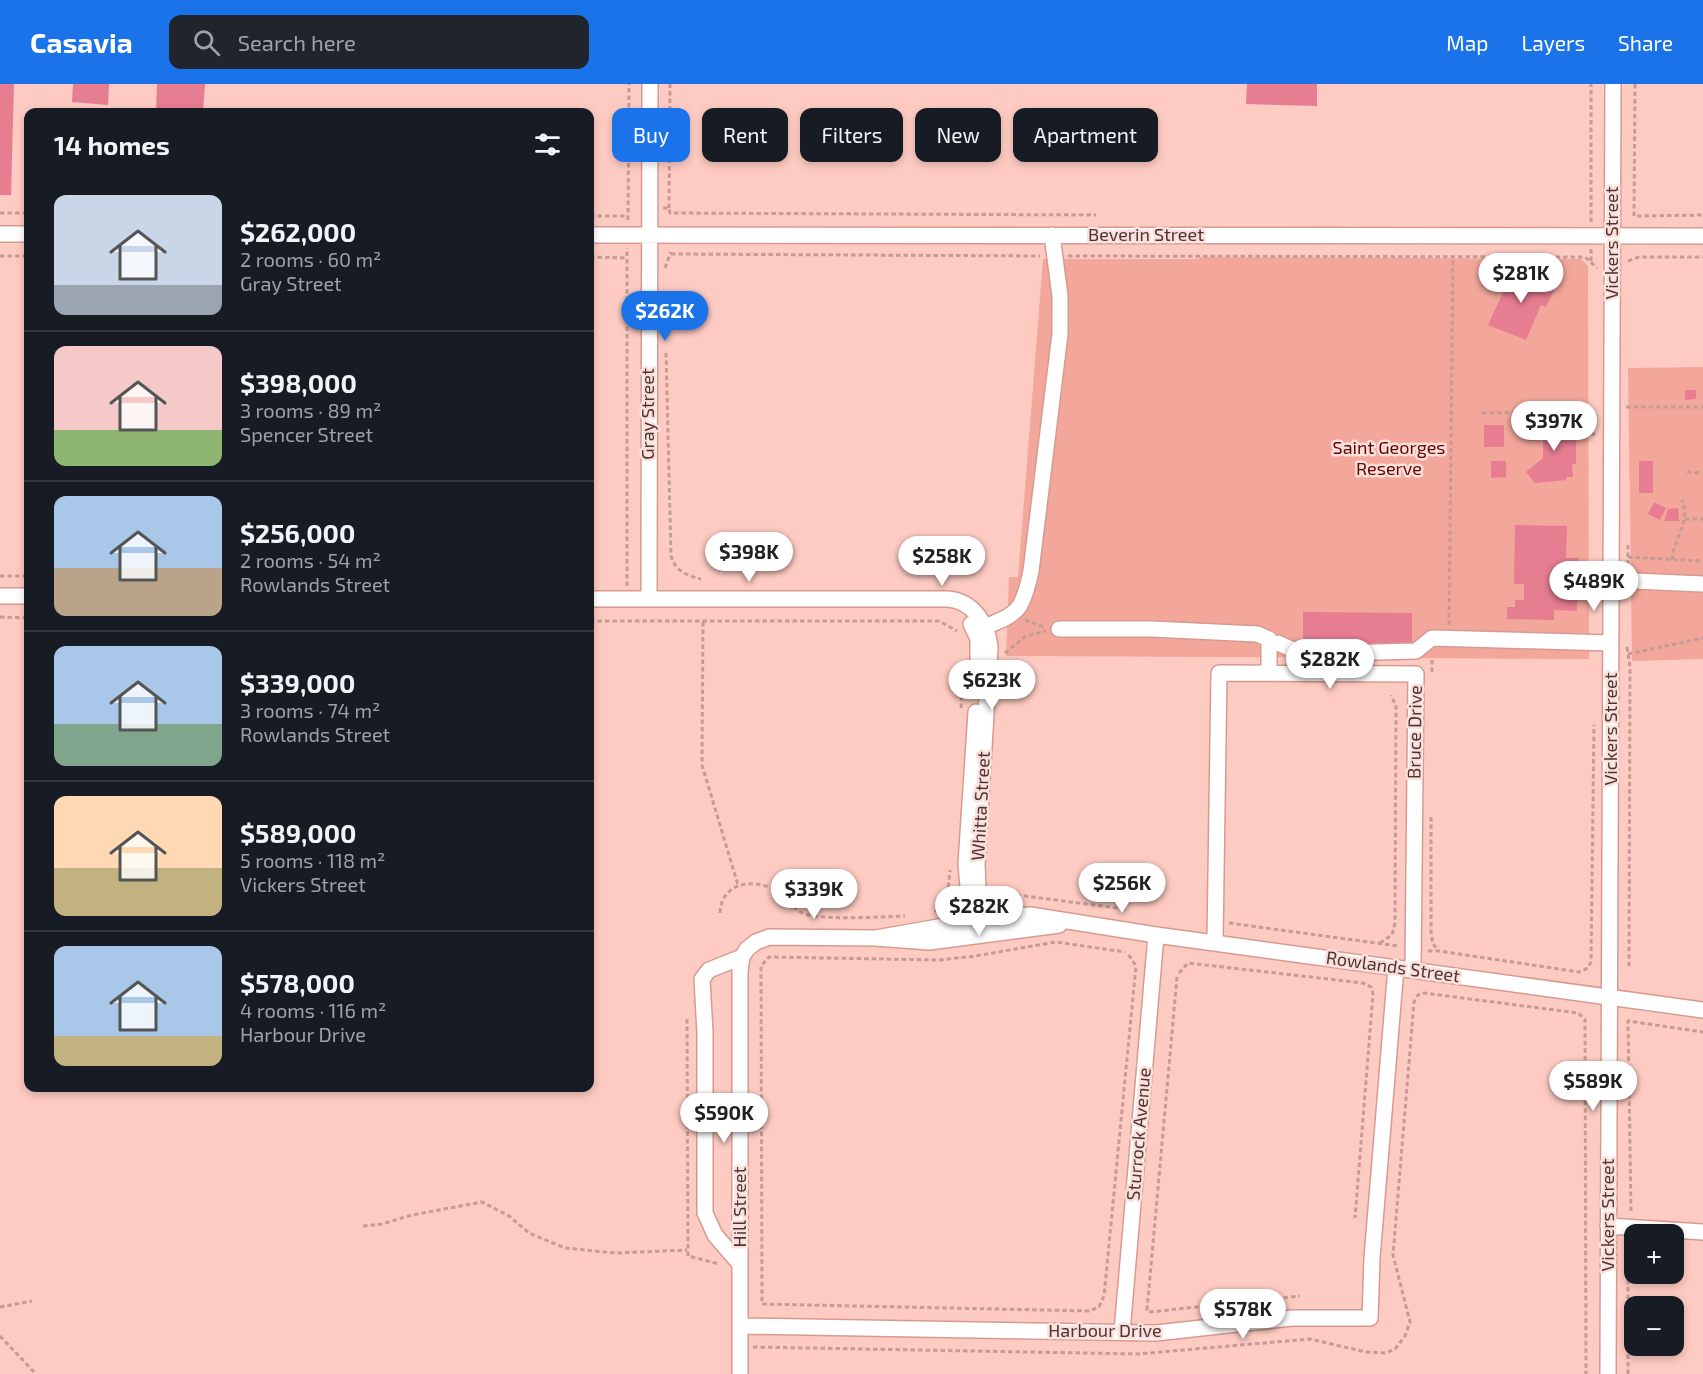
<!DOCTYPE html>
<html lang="en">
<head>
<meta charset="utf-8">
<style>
  body { margin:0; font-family:"Exo 2",sans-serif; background:#20242c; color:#f1f3f6; height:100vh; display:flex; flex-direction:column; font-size:22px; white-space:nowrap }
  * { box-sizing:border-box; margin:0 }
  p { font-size:20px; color:#9ea1a6 }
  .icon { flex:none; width:33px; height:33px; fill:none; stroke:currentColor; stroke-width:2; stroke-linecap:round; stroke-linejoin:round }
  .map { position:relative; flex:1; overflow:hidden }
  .sheet { position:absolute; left:24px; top:24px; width:570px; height:984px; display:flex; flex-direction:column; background:#171b24; border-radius:12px; box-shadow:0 3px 9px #0003 }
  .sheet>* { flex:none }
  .hud { position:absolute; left:612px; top:24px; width:570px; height:54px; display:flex; gap:12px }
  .fabs { position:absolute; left:1624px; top:1140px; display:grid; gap:12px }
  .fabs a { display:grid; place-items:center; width:60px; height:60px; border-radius:12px; background:#171b24; box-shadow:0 3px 9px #0003; font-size:30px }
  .price { position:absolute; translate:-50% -51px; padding:0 14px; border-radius:21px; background:#fff; color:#222; font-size:20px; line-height:39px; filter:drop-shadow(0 2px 3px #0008) }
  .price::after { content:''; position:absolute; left:50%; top:36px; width:18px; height:14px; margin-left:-9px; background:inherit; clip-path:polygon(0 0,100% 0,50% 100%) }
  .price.current { background:#1a73e8; color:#fff }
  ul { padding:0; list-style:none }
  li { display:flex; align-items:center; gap:18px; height:150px; padding:0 30px }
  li+li { border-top:2px solid #363941 }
  li span { display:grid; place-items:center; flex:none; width:168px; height:120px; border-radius:12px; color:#555 }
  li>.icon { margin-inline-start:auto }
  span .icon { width:72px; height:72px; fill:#fffc; stroke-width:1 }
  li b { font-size:26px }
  h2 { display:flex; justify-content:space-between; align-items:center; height:72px; padding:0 30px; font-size:26px }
  .tag { padding:0 21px; border-radius:12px; background:#171b24; box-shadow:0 3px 9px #0003; font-size:21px; line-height:54px }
  .tag.current { background:#1a73e8; color:#fff }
  header { display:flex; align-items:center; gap:36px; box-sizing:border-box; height:84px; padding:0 30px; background:#1a73e8; color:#fff }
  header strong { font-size:28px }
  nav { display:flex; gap:33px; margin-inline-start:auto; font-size:21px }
  .search { width:420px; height:54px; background:#20242c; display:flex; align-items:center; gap:15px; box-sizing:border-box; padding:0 21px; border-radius:12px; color:#9ea1a6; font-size:22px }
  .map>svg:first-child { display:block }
  .green { fill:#f3a79b }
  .building { fill:#e67d91 }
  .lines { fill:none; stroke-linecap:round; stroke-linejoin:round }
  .minor-casing { stroke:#d79a90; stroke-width:18 }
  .path { stroke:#c69b94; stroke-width:3; stroke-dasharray:4.5 3; stroke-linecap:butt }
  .minor { stroke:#fff; stroke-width:15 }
  .labels { text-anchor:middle; stroke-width:5; stroke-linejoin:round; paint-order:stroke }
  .street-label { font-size:18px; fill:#4e3531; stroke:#fadfdb }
  .park-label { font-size:18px; fill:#650402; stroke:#fadfdb }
</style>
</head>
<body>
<header>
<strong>Casavia</strong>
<div class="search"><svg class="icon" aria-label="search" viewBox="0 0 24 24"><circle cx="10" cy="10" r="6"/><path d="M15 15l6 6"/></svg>Search here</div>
<nav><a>Map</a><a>Layers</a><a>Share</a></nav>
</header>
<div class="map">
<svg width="1703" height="1290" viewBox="0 0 1703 1290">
  <rect width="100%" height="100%" fill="#fecbc2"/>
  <path class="green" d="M1199,173L1581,175L1588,182L1589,575L1006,572L1009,493H1018L1043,175H1199Z
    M1703,283V575L1632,577L1628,284Z"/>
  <path class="building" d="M0,0H14L11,111H0Z
    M73,0H109L108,21L72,18Z
    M157,0H205L203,28H156Z
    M1247,0H1317V22L1246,20Z
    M1514,185L1556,202L1546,223L1541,221L1526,256L1488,241Z
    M1685,306H1696V315L1685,316Z
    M1541,331H1549V340L1567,339V345L1570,344L1576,349V380H1572L1573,393H1566V396L1535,399L1526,388L1543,374V356L1528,357L1527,346L1542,345Z
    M1484,341H1504V363H1484Z
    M1491,377H1506V393L1491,394Z
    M1639,377H1653V409H1639Z
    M1654,418L1666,424L1660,436L1648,430Z
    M1678,424L1679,437H1664L1668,425Z
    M1515,441L1567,442L1566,474H1578L1577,527L1554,526V536L1507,535V523H1515V516H1524V500H1514Z
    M1303,528L1412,529V563L1303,562Z"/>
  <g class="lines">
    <defs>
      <path id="minor" d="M0,150H28
        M590,151L1703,152
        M1611,496L1703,500
        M0,512H28
        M590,515H948C973,517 988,540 990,563L977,780L978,803L984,845
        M649,515L650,0
        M971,540L978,555V589
        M1059,545H1152L1257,550L1269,555V589
        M975,548C1015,528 1021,535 1031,487L1060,250V212L1052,151
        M1269,562L1278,559L1302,570L1416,567L1432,554L1611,559
        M976,628L966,780L971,837L978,844
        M876,854L984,835L1030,831L1156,851L1703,926
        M1215,858L1219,589L1416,590L1413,885
        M1608,1142L1703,1148
        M740,1180L715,1151L705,1129V949L702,895L709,886L742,873
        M740,1242L1156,1249L1292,1234H1370L1372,1174L1396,883
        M1122,1248L1156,851
        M740,1290V887L742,873L747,865L756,858L769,853L876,854L929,858L1059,841
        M1608,1290L1613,0"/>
    </defs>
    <use href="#minor" class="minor-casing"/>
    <path class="path" d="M1635,0L1634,132L1703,131
      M663,124H669L670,129L1096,131
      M669,124L670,0
      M0,129H28
      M590,132H628
      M628,136L629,0
      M1591,138V0
      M1591,165V178
      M671,170L1040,172
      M0,172H28
      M1068,172L1585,173L1597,184
      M590,173L627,174
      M1628,177L1639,173H1703
      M665,184L671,168
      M666,269L671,471C674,486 687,492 701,495
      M1626,323H1703
      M1572,327L1573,344L1578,350H1596
      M1482,329L1588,327
      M1687,388L1701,389
      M1685,435H1703
      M1628,461V481
      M1628,473L1703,477
      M1672,476C1674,453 1691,439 1682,416
      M0,492H28
      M627,502V164
      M0,533L28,534
      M1025,536L1044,543
      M590,537H939L957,547
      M703,538L702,681L738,801
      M1449,541L1453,174
      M1627,563L1630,583L1629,884
      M1005,569L1026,552L1046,547
      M1628,570L1703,554
      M1432,588V574
      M961,624L963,591
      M1431,733V850L1433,860L1439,867
      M994,808L1125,825
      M935,828L947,816L950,786
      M720,829C722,796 756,794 779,808C789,815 796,829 808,831C836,836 876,833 905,832
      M1229,839L1398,862
      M1380,859L1392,851L1395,839L1396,622L1391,611
      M1428,867H1439L1579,888L1588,884L1591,878L1594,641
      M966,873L940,876L769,873L761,882L762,1220L1089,1227L1099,1223L1104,1212L1136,882L1128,870
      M969,873L1056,858L1125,868
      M1179,889L1188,879L1363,899L1371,903L1373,910L1355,1134
      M1177,893L1147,1226L1149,1228L1300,1212
      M687,935L688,1172L719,1180
      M1631,1127L1628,937L1703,948
      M363,1142L382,1140L412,1131L482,1118L509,1132L529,1149L565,1164L616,1169L687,1166
      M0,1223L32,1217
      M0,1252L36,1290
      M753,1263L1138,1270L1310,1255L1366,1268L1386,1269L1395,1265L1405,1252L1410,1238L1393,1171L1414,918L1418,911L1424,909L1578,929L1585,935L1586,1290
      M1628,1290V1159H1630"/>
    <use href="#minor" class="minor"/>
  </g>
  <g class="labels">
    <g class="street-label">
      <text x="1146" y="157">Beverin Street</text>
      <text transform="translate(1612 159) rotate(-90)" y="6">Vickers Street</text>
      <text transform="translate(648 330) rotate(-90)" y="6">Gray Street</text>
      <text transform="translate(1611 645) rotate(-90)" y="6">Vickers Street</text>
      <text transform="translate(1415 648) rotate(-89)" y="6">Bruce Drive</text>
      <text transform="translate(981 722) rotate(-87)" y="6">Whitta Street</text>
      <text transform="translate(1393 883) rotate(8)" y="6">Rowlands Street</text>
      <text transform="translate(1139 1050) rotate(-85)" y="6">Sturrock Avenue</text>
      <text transform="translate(740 1123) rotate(-90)" y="6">Hill Street</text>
      <text transform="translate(1608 1131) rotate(-90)" y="6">Vickers Street</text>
      <text x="1105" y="1253">Harbour Drive</text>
    </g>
    <g class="park-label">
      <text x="1389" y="370">Saint Georges<tspan x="1389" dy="21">Reserve</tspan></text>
    </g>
  </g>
</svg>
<div class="fabs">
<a>+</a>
<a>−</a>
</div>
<b class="price" style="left:1521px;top:220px">$281K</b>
<b class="price current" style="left:665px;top:258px">$262K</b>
<b class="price" style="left:1554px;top:368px">$397K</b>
<b class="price" style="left:749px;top:499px">$398K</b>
<b class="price" style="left:942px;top:503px">$258K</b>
<b class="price" style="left:1594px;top:528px">$489K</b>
<b class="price" style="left:1330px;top:606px">$282K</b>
<b class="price" style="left:992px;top:627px">$623K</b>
<b class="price" style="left:1122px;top:830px">$256K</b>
<b class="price" style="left:814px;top:836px">$339K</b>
<b class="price" style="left:979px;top:853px">$282K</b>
<b class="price" style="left:1593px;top:1028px">$589K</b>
<b class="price" style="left:724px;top:1060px">$590K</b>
<b class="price" style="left:1243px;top:1256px">$578K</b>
<div class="hud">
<a class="tag current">Buy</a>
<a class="tag">Rent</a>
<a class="tag">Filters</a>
<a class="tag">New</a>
<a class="tag">Apartment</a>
</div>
<section class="sheet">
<h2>14 homes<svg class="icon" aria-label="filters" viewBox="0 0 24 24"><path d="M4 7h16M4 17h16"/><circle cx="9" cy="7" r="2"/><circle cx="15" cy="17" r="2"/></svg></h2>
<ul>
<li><span style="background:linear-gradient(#c9d6e8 75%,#9aa5b1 0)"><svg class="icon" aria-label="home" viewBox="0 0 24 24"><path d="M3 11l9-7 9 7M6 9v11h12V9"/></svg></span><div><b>$262,000</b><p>2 rooms · 60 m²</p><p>Gray Street</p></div></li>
<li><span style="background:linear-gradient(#f6c9c9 70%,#8fb573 0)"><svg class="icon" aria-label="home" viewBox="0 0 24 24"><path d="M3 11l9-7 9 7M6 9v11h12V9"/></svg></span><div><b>$398,000</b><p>3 rooms · 89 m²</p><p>Spencer Street</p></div></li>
<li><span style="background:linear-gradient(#a9c7e8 60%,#b9a48a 0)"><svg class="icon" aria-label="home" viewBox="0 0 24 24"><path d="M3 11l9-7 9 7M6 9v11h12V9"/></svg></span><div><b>$256,000</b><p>2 rooms · 54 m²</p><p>Rowlands Street</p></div></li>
<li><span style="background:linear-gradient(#a9c7e8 65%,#7fa58c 0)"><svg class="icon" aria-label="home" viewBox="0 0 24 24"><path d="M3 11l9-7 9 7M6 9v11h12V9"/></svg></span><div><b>$339,000</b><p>3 rooms · 74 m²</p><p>Rowlands Street</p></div></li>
<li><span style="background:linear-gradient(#ffd9b3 60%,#c2b280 0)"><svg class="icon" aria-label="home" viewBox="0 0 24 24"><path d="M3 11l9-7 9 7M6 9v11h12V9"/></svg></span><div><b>$589,000</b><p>5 rooms · 118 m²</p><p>Vickers Street</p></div></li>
<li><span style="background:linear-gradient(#a9c7e8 75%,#c2b280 0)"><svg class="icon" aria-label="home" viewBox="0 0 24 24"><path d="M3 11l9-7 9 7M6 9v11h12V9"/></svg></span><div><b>$578,000</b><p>4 rooms · 116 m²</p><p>Harbour Drive</p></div></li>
</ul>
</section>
</div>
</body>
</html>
